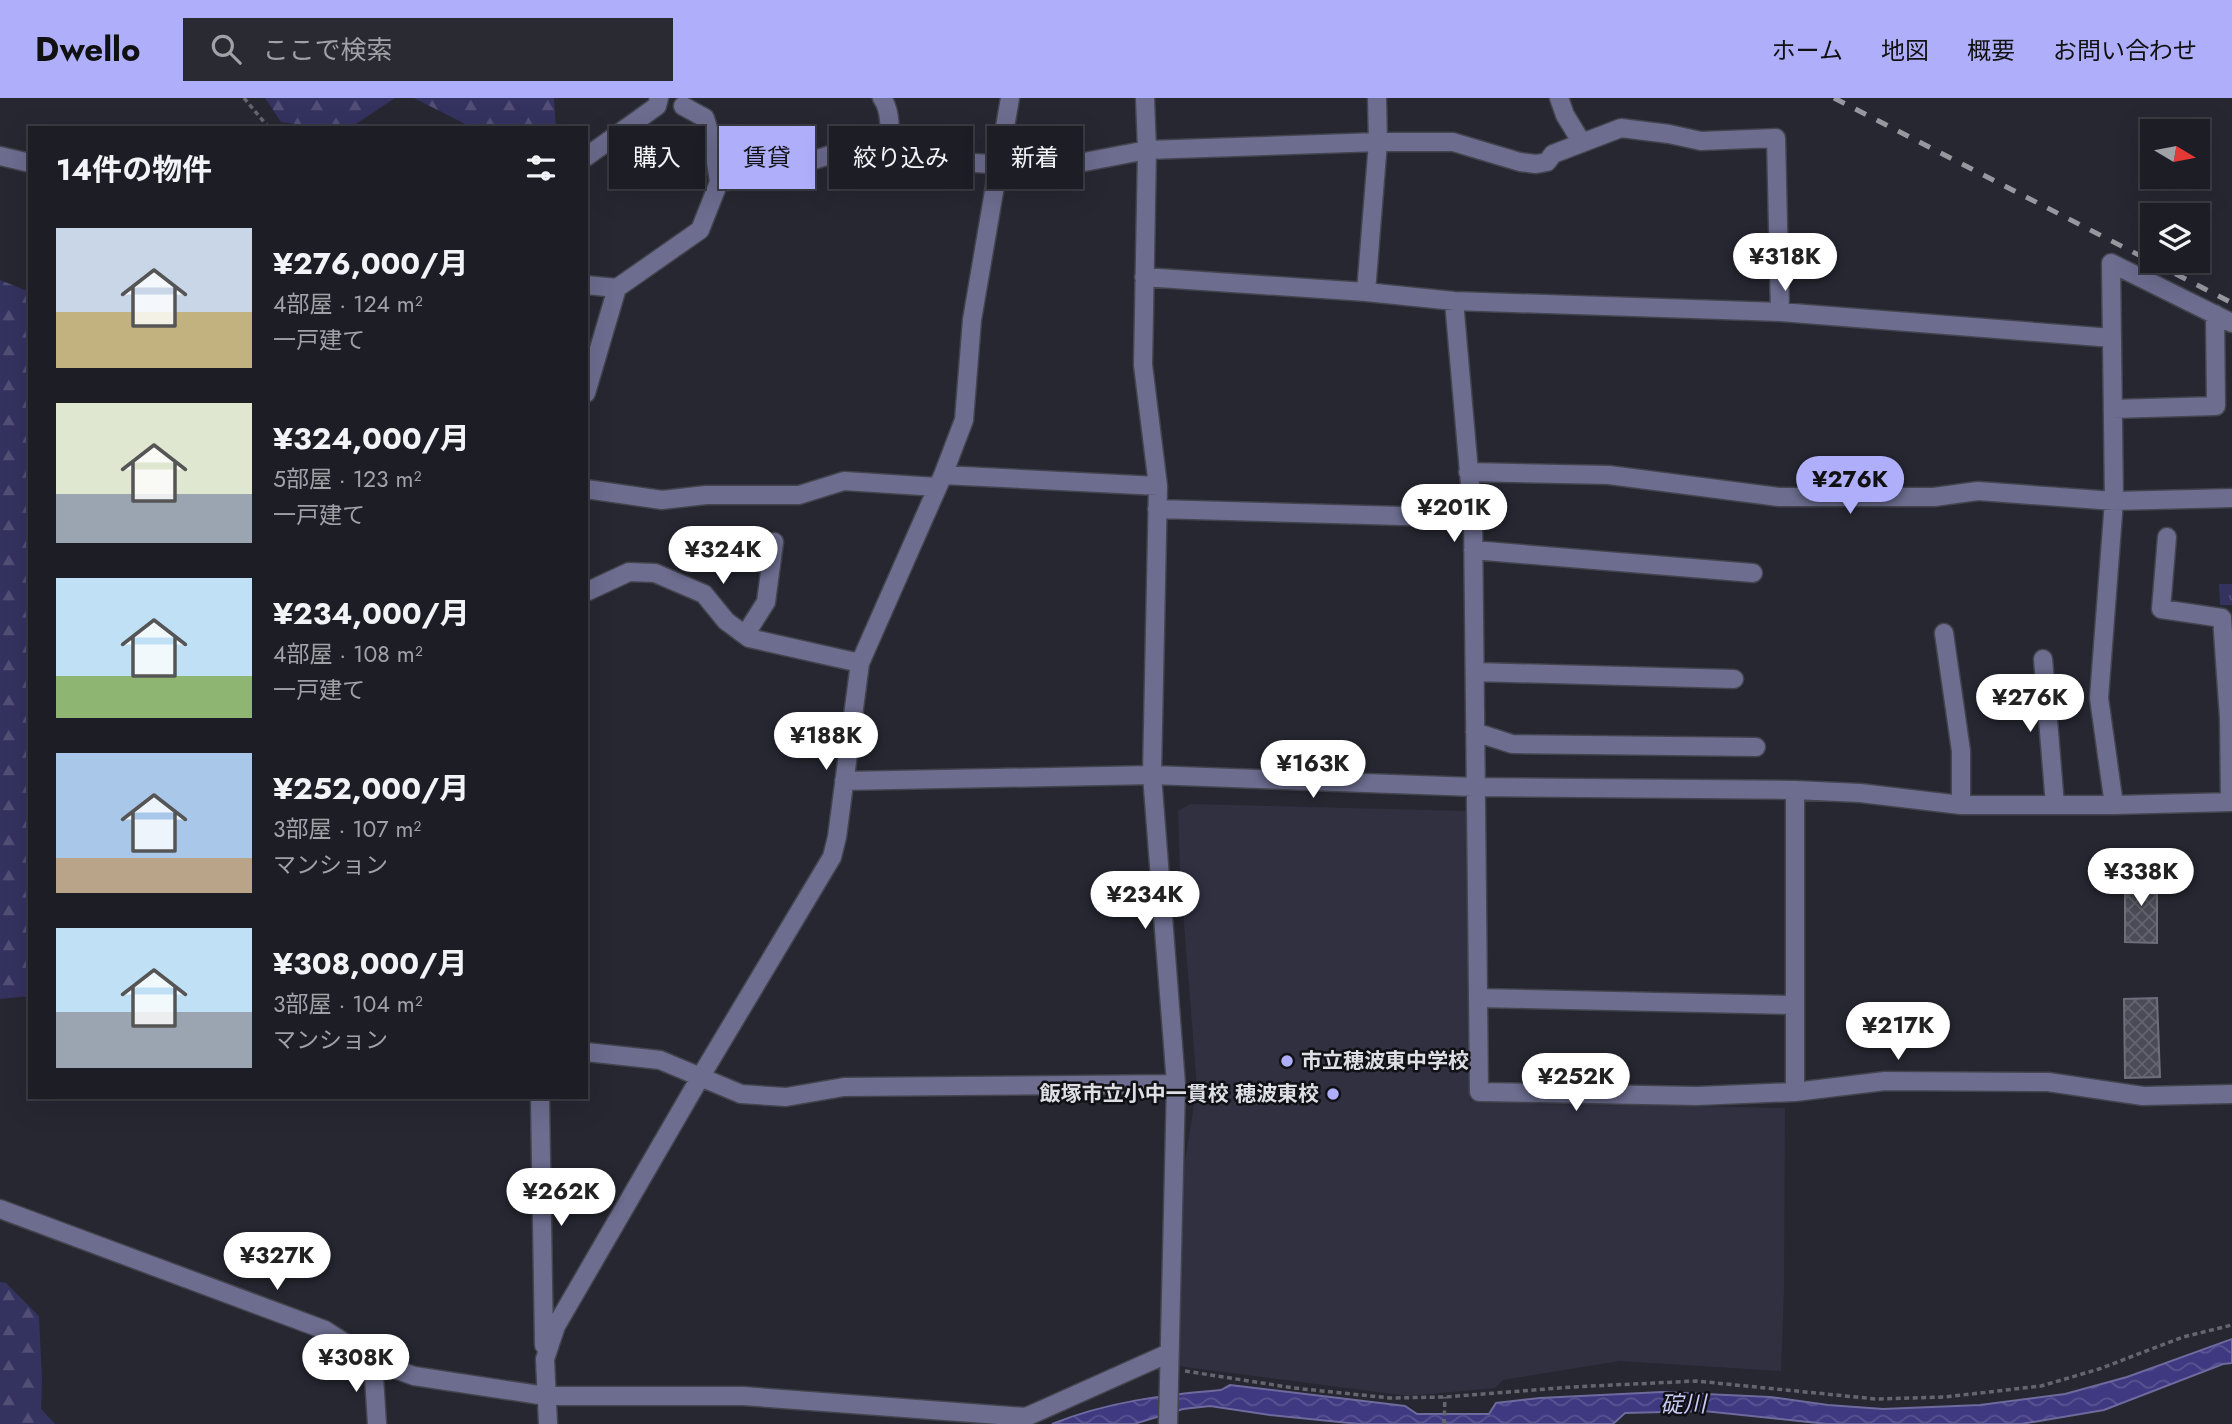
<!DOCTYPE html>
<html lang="ja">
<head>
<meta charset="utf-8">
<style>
  body { margin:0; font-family:Jost,"Noto Sans JP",sans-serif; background:#292a32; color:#f1f3f6; height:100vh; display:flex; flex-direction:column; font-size:26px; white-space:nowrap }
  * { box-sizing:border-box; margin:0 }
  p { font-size:23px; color:#a0a2a7 }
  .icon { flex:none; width:38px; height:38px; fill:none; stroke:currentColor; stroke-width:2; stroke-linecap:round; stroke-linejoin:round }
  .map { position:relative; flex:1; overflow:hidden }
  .details { position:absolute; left:28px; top:28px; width:560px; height:973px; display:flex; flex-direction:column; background:#1c1d25; border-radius:0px; box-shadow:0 7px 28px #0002,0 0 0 2px #3a3b42 }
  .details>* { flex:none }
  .guide { position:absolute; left:609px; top:28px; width:665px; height:63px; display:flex; gap:14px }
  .needle { width:46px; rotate:100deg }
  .fabs { position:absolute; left:2140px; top:21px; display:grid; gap:14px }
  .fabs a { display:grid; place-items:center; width:70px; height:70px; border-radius:0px; background:#1c1d25; box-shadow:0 7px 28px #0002,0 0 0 2px #3a3b42; font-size:35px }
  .price { position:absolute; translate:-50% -60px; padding:0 16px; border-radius:24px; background:#fff; color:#222; font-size:23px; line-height:46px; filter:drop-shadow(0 2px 4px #0008) }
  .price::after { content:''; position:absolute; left:50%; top:42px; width:21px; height:16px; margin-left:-10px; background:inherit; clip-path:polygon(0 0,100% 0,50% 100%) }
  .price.on { background:#aeaefb; color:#111 }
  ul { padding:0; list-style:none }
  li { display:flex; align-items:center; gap:21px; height:175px; padding:0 28px }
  li span { display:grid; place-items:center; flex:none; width:196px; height:140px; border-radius:0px; color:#555 }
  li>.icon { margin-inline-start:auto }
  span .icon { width:84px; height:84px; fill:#fffc; stroke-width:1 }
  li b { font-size:30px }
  h2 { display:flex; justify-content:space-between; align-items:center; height:84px; padding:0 28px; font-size:30px }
  .chip { padding:0 24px; border-radius:0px; background:#1c1d25; box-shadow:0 7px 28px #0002,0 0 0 2px #3a3b42; font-size:24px; line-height:63px }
  .chip.on { background:#aeaefb; color:#111 }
  header { display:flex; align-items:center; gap:42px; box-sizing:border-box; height:98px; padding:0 35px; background:#aeaefb; color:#111 }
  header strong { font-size:33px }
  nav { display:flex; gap:38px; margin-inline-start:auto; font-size:24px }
  .search { width:490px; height:63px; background:#292a32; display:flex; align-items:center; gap:18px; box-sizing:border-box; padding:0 24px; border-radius:0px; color:#a0a2a7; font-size:26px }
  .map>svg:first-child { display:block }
  .built { fill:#303041 }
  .forest { fill:url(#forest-firs) }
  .park { fill:url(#park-tufts) }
  .water { fill:url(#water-waves); stroke:#6e6a9e; stroke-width:2 }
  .building { fill:url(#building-cross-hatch); stroke:#6d6e7b; stroke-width:2 }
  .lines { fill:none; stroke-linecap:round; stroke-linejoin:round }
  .minor-casing { stroke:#43444e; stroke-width:21 }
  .path { stroke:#65656e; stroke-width:3.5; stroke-dasharray:5 3.5; stroke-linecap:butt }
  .minor { stroke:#6c6d8f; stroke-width:18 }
  .rail { stroke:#96979f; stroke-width:5; stroke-dasharray:12 12; stroke-linecap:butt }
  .poi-dot { fill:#aeaefb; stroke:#101015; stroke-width:2.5 }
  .labels { text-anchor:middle; stroke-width:5; stroke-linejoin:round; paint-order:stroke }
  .poi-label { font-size:21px; font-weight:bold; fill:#dedee5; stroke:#101015; text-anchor:start }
  .water-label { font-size:23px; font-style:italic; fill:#c9cbf5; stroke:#101015 }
</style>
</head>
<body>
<header>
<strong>Dwello</strong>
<div class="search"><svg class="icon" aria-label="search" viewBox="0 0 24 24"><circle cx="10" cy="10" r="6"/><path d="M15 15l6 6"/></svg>ここで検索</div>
<nav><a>ホーム</a><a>地図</a><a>概要</a><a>お問い合わせ</a></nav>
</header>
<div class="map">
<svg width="2232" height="1326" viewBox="0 0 2232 1326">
  <defs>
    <pattern id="forest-firs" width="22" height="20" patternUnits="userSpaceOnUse" patternTransform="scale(1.75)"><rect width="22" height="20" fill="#34325f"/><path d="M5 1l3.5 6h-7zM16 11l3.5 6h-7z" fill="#514f76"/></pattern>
    <pattern id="park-tufts" width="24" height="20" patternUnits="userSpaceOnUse" patternTransform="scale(1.75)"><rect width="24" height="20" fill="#34325f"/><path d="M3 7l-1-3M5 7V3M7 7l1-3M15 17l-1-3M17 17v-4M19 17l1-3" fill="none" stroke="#514f76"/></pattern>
    <pattern id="water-waves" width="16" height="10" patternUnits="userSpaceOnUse" patternTransform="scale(1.75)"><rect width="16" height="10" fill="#3e3980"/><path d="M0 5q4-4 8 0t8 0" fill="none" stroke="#595592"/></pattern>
    <pattern id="building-cross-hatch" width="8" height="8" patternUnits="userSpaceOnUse" patternTransform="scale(1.75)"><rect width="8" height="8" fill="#4a4b56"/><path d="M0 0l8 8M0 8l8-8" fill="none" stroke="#64646e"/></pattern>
  </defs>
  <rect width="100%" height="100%" fill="#262731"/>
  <path class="built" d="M1191,706L1467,713L1470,1003L1785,1010L1784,1192L1781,1273L1620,1263L1503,1282L1495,1290L1408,1298L1178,1268L1183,1075L1197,989L1180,775L1178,713Z"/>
  <path class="forest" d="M265,0H395L350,30H326L281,24Z
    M414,0H554L556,30H473Z
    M0,182L30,194V898L0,901Z
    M0,1184L6,1185L39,1218L42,1283L41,1311L55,1326H0Z"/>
  <path class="park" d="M2219,486H2232V507H2220Z"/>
  <path class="water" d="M2232,1241V1265L2223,1266L2104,1312L2021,1326H1827L1704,1313L1625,1315L1613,1326H1359L1270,1317L1210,1308L1183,1311L1134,1326H1052C1106,1304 1163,1297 1221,1292L1230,1287L1405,1308L1417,1316H1489L1496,1305L1540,1300L1662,1294L1770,1299L1828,1307L1883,1311L1980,1307L2065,1296L2127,1279Z"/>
  <path class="building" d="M2157,776V845L2125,844V777Z
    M2157,900L2160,979L2125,980L2124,901Z"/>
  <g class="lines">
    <defs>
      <path id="minor" d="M882,0C893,16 889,40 888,58
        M1145,0L1147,52L1143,267L1158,388L1152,677L1176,986L1168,1326
        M1559,0L1565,17L1582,45
        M683,8L705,20L714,51L719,84
        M0,58L30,65
        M586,59L657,8L659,0
        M1144,179L1366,194L1454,203L1780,214L2112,240
        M586,187L617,190
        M1366,194L1378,44L1377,0
        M1454,203L1473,420L1479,994L1697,998L1795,994
        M586,295L617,190L700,132L719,84L766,77L833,56L1053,70L1147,52L1378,44H1453L1520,64L1536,66L1547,64L1553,56L1621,30L1669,36L1701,43L1776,40L1780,214
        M2113,311L2216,308L2215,216
        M1468,374L1609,377L1779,399H1934L1978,393L2114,403L2232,400
        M943,377L1158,388
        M586,391L662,402L706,397H799L844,383L937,389
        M1157,411L1473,420
        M2167,439L2161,511L2222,520L2229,620L2230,704
        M1473,452L1753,475
        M586,494L629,474L655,475L704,496L726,523L749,540L860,565
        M1944,535L1961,653V707
        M745,537L766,504L774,444
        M2043,561L2055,707
        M1475,574L1734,581
        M1475,634L1512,646L1756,649
        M844,683L1152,677L1474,689L1795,692L1860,695L1961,707H2114L2232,704
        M1795,692V994L1885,983L2048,984L2143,998L2232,996
        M2114,707L2099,600L2114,403L2111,165L2232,225
        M1478,900L1794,907
        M586,954L660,962L741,996L786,999L844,989L1176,986
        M540,999L544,1247
        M0,1111L325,1232L373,1263L414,1278L546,1298H743L1026,1319L1169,1255
        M373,1263L377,1326
        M548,1326L545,1261L556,1228L701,978L832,759L837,739L860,565L943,377L964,322L972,222L1010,0"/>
    </defs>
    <use href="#minor" class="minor-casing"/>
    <path class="path" d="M244,0L269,30
      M1185,1273L1294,1290L1390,1300L1445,1299L1572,1289L1696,1283L1876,1301L1945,1299L2041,1288L2099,1271L2183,1239L2232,1227
      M1444,1326L1445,1299"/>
    <use href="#minor" class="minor"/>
    <path class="rail" d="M1834,0L2232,205"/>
  </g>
  <g class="poi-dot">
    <circle cx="1287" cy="963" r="7"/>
    <circle cx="1333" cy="996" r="7"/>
  </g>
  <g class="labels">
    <g class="poi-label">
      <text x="1301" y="970">市立穂波東中学校</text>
      <text x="1319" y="1003" text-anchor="end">飯塚市立小中一貫校 穂波東校</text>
    </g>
    <g class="water-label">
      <text transform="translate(1683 1306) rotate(-1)" y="8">碇川</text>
    </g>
  </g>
</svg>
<div class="fabs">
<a><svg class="needle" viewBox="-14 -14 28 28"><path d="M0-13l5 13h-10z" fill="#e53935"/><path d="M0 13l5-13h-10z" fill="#a0a2a7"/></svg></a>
<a><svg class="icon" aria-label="layers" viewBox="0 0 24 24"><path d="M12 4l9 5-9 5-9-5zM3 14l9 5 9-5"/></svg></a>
</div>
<b class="price" style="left:1785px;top:195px">¥318K</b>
<b class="price on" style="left:1850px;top:418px">¥276K</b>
<b class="price" style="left:1454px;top:446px">¥201K</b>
<b class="price" style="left:723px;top:488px">¥324K</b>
<b class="price" style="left:2030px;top:636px">¥276K</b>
<b class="price" style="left:826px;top:674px">¥188K</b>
<b class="price" style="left:1313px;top:702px">¥163K</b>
<b class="price" style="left:2141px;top:810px">¥338K</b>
<b class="price" style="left:1145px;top:833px">¥234K</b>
<b class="price" style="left:1898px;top:964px">¥217K</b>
<b class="price" style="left:1576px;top:1015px">¥252K</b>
<b class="price" style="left:561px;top:1130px">¥262K</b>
<b class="price" style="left:277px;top:1194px">¥327K</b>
<b class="price" style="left:356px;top:1296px">¥308K</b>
<div class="guide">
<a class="chip">購入</a>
<a class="chip on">賃貸</a>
<a class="chip">絞り込み</a>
<a class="chip">新着</a>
</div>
<section class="details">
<h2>14件の物件<svg class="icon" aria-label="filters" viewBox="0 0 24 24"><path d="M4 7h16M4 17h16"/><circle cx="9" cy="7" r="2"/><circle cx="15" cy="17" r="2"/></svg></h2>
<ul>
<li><span style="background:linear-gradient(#c9d6e8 60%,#c2b280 0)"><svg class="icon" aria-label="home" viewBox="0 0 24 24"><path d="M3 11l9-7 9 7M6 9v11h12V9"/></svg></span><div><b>¥276,000/月</b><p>4部屋 · 124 m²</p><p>一戸建て</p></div></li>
<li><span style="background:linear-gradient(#dfe7d0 65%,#9aa5b1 0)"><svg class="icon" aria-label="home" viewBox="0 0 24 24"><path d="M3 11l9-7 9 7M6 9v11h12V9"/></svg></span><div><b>¥324,000/月</b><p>5部屋 · 123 m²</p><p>一戸建て</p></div></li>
<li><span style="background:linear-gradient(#bfe0f5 70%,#8fb573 0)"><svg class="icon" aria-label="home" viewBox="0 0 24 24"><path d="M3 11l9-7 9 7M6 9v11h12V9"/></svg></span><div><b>¥234,000/月</b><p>4部屋 · 108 m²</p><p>一戸建て</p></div></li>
<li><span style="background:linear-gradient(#a9c7e8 75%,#b9a48a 0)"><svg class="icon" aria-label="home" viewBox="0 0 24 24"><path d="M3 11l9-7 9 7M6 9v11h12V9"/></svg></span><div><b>¥252,000/月</b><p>3部屋 · 107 m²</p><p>マンション</p></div></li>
<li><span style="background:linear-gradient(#bfe0f5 60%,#9aa5b1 0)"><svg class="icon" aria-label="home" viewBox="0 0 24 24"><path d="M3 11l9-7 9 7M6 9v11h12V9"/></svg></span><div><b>¥308,000/月</b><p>3部屋 · 104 m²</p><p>マンション</p></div></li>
</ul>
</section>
</div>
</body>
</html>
